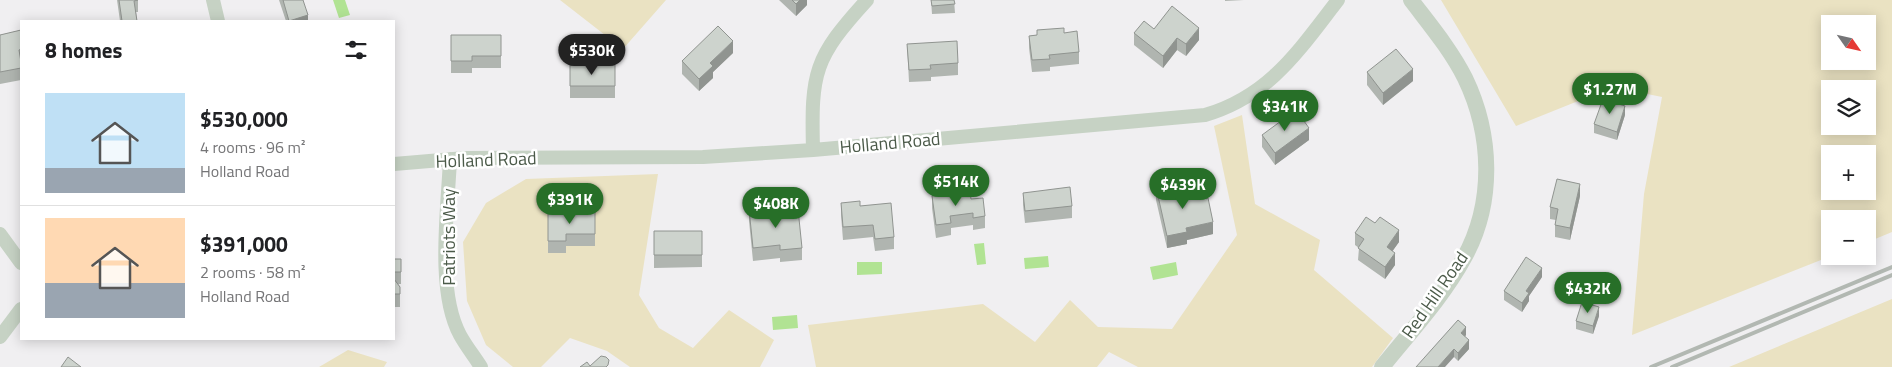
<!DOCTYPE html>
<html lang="en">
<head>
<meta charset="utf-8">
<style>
  body { margin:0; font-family:"Titillium Web",sans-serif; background:#f2f2f2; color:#202124; height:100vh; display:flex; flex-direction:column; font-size:19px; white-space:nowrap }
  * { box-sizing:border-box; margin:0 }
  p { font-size:16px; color:#757577 }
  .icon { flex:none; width:28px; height:28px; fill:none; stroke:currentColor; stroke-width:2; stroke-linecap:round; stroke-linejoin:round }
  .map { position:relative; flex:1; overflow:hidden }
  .panel { position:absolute; left:20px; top:20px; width:375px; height:320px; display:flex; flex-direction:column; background:#fff; border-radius:0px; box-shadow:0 2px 12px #0003 }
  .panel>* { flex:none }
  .needle { width:32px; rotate:124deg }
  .controls { position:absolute; left:1821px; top:15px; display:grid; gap:10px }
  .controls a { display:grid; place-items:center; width:55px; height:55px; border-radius:0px; background:#fff; box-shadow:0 2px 12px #0003; font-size:25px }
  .price { position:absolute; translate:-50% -42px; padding:0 11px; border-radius:18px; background:#276f28; color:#fff; font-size:16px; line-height:32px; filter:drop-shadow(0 1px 2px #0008) }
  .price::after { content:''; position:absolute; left:50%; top:30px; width:15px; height:11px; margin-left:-8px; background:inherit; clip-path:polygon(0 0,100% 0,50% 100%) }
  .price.selected { background:#222; color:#fff }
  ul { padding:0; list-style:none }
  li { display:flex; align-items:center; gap:15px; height:125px; padding:0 25px }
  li+li { border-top:1px solid #e0e0e0 }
  li span { display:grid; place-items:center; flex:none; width:140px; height:100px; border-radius:0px; color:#555 }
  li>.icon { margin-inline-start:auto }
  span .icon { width:60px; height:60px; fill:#fffc; stroke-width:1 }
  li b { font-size:21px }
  h2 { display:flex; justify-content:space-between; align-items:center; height:60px; padding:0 25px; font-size:21px }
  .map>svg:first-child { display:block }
  .green { fill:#eae2c2; fill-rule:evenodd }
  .water { fill:#b1e393 }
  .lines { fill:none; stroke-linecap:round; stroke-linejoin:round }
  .minor { stroke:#c6d2c4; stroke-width:14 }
  .tertiary { stroke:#c6d2c4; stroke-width:16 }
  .rail { stroke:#b2b8b2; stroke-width:4 }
  .wall { fill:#b0b5b0 }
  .shaded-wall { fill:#909490 }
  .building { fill:#cdd3cd; stroke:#909490 }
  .labels { text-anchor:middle; stroke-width:5; stroke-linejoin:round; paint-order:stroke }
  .street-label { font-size:18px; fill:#4b5a49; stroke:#fff }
</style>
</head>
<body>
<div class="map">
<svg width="1892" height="367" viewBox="0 0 1892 367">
  <rect width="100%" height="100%" fill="#f0eff1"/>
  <path class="green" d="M560,0H666L623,49Z
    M1441,0H1892V232L1868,242V219H1830L1831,256L1632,335L1644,194L1662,97L1613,87L1516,126ZM1830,24H1868V61H1830ZM1830,89H1868V126H1830ZM1830,154H1868V191H1830Z
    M1242,115L1255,204L1320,240L1314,270L1393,338L1372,367H1138L1109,352L1097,367H816L808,325L983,304L1035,342L1070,300L1098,327L1172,329L1237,235L1214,126Z
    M658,174L639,295L659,328L693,348L729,310L774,340L760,367H630L607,351L570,338L541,367H513L486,345L467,301L463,242L486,203L526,179Z
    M1892,299V367H1729Z
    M348,350L387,362L384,367H319Z"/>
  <path class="water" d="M333,0H345L350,15L339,18Z
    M984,243L986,264L977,265L974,244Z
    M1048,256L1049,267L1025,269L1024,258Z
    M857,262H882V274L857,275Z
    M1176,262L1178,275L1153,280L1150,267Z
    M797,315L798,328L773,330L772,317Z"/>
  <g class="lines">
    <path class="minor" d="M213,0L218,21
      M813,150C811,72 814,58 867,0
      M450,159C448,208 436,291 460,335C466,346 474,356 481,367
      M394,164L465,158L703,157L813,150L1205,115C1270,96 1299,50 1338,0
      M0,234L21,263
      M0,337L21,309"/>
    <path class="tertiary" d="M1382,367C1410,332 1443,297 1464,258C1495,202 1492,134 1465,78C1451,50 1430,25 1411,0"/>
    <path class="rail" d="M1651,367L1892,267
      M1672,367L1892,275"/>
  </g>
  <path class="wall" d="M117,0H138V12H136L137,21H120Z
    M279,0H303L308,21H286Z
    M779,0H807V5L796,16Z
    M931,0H954L955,13L932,14Z
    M1225,0H1244L1225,1Z
    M1154,29L1199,40L1186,56L1177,50L1163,68L1134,45V33Z
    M21,30V80L0,84V35Z
    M1037,30L1064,33L1079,52V64L1050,67V71L1032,72L1029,48V36L1037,35Z
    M451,35H501V68H472V73H451Z
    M907,44L958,63V75L931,77V81L909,82Z
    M733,53L713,72V78L699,91L682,74V61Z
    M570,65H615V98H570Z
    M1367,72L1413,81L1383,105L1367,85Z
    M1625,115L1617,140L1594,133V124Z
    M1262,135L1309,140L1275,165L1262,147Z
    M1156,187L1178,197L1213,234L1187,240V244L1167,248L1156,200Z
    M1023,193L1072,206V218L1025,223L1023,205Z
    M932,196L971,199L985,216V228L973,230V225L951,228V235L936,238L932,208Z
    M1580,196L1570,240L1555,237V225L1556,220L1550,219V207Z
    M841,203L860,206L894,237V249L875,251L873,237L843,240L841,215Z
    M749,209L770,212L802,248V260L780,262V258L753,261L749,221Z
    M548,212H595V246H566V253H548Z
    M654,231H702V267L654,268Z
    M1355,233L1399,242L1392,251L1395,265L1385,279L1358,260L1359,248L1355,245Z
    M394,259H401V284H398L400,287V307H394Z
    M1542,277L1529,296V301L1522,312L1504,300V291Z
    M1599,316L1593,334L1576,329V321Z
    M1466,335L1465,337L1469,349L1458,361L1454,357L1416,367Z"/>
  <path class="shaded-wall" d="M800,0H807V5L796,16V4Z
    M308,15V21H289Z
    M1199,28V40L1186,56V44Z
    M1177,38V50L1163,68V56Z
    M733,41V53L713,72V78L699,91V79L710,63Z
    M1413,69V81L1383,105V93Z
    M1625,106V115L1617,140V132Z
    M1309,128V140L1275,165V153Z
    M1580,184V196L1570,240V228Z
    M1213,222V234L1187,240V244L1167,248V236L1186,228Z
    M1399,230V242L1387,259V247Z
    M1395,253V265L1385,279V267Z
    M1542,268V277L1529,296V301L1522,312V303L1526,291Z
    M1599,307V316L1593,334V326Z
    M1466,327V335L1461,342V333Z
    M1469,340V349L1458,361V353Z
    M1454,349V357L1445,367H1438Z"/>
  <path class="building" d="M119,0H138L134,1L137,21H122Z
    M283,0H303L308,15L289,21Z
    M792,0H800L796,4Z
    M931,0H954L955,4L932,6Z
    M1172,6L1199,28L1186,44L1177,38L1163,56L1134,33L1144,21L1154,29Z
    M718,26L733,41L710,63L713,66L699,79L682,61Z
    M1064,28V33L1077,31L1079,52L1049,55L1050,59L1032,60L1029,36L1037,35V30Z
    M21,30V49L19,50L21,62V68L0,72V35Z
    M451,35H501V56H472V61H451Z
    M957,41L958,63L930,65L931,69L909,70L907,44Z
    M1396,49L1413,69L1383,93L1367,72Z
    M570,65H615V86H570Z
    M1603,99L1625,106L1617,132L1594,124Z
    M1296,110L1309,128L1275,153L1262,135Z
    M1557,179L1580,184L1570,228L1555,225L1558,209L1550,207Z
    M1175,183L1178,197L1204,191L1206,199L1208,198L1213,222L1186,228L1187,232L1167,236L1156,187Z
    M1070,187L1072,206L1025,211L1023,193Z
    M970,191L971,199L983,198L985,216L973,218V213L950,216L951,223L936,225L932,196Z
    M860,201V206L891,203L894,237L875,239L873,225L843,227L841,203Z
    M769,207L770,212L798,209L802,248L780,250V245L753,248L749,209Z
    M548,212H595V234H566V241H548Z
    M1366,217L1375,223L1380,217L1399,230L1387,247L1395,253L1385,267L1358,248L1364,239L1355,233Z
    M654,231H702V255H654Z
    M1526,257L1542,268L1526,291L1529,293L1522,303L1504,291Z
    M394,259H401V272H394Z
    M394,279L400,287V294H394Z
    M1582,302L1599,307L1593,326L1576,321Z
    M1458,320L1466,327L1461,333L1469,340L1458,353L1454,349L1438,367H1416Z
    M601,356L606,357L609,360L608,365L606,367H580L587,362L590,366Z
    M68,357L81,367H61Z"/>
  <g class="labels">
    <g class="street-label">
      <text transform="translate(890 143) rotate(-5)" y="6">Holland Road</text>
      <text transform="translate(486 160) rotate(-2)" y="6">Holland Road</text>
      <text transform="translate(449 237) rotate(-90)" y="6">Patriots Way</text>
      <text transform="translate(1435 295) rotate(-55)" y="6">Red Hill Road</text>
    </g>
  </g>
</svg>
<div class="controls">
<a><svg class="needle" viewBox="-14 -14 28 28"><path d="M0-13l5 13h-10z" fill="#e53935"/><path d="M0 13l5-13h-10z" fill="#757577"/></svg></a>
<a><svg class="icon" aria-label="layers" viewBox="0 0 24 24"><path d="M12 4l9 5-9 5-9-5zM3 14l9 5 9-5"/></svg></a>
<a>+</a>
<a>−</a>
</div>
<b class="price selected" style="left:592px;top:76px">$530K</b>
<b class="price" style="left:1610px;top:115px">$1.27M</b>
<b class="price" style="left:1285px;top:132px">$341K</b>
<b class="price" style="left:956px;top:207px">$514K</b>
<b class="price" style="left:1183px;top:210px">$439K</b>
<b class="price" style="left:570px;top:225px">$391K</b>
<b class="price" style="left:776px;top:229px">$408K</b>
<b class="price" style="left:1588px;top:314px">$432K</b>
<section class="panel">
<h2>8 homes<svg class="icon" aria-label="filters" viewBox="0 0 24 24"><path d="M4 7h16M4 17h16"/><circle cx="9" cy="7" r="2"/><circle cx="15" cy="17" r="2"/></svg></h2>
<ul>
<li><span style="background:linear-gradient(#bfe0f5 75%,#9aa5b1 0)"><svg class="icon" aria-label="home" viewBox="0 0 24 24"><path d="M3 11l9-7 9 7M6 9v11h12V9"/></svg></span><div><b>$530,000</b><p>4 rooms · 96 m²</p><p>Holland Road</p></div></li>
<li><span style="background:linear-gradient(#ffd9b3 65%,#9aa5b1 0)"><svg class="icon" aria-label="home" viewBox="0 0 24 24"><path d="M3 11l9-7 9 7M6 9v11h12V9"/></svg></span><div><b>$391,000</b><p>2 rooms · 58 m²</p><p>Holland Road</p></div></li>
</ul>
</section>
</div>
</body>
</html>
